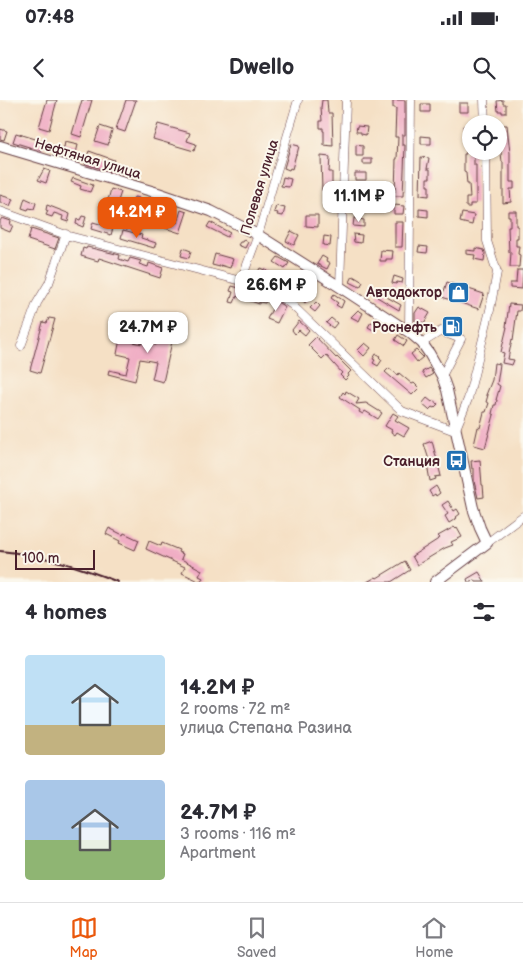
<!DOCTYPE html>
<html lang="en">
<head>
<meta charset="utf-8">
<style>
  body { margin:0; font-family:"Balsamiq Sans",sans-serif; background:#f2f2f3; color:#2b2b33; height:100vh; display:flex; flex-direction:column; font-size:19px; white-space:nowrap }
  * { box-sizing:border-box; margin:0 }
  p { font-size:16px; color:#7c7c81 }
  .icon { flex:none; width:28px; height:28px; fill:none; stroke:currentColor; stroke-width:2; stroke-linecap:round; stroke-linejoin:round }
  .map { position:relative; height:482px; overflow:hidden }
  .details { display:flex; flex-direction:column; background:#fff; flex:1 }
  .details>* { flex:none }
  .controls { position:absolute; left:462px; top:15px; display:grid; gap:10px }
  .controls a { display:grid; place-items:center; width:45px; height:45px; border-radius:50%; background:#fff; box-shadow:0 1px 4px #0004; font-size:25px }
  .scale { position:absolute; left:15px; bottom:12px; width:80px; box-sizing:border-box; padding-left:5px; border:2px solid #4a1f2b; border-top:0; font-size:14px; line-height:18px; white-space:nowrap; color:#4a1f2b; -webkit-text-stroke:4px #fbf7ec; paint-order:stroke }
  .price { position:absolute; translate:-50% -42px; padding:0 11px; border-radius:10px; background:#fff; color:#222; font-size:16px; line-height:32px; filter:drop-shadow(0 1px 2px #0008) }
  .price::after { content:''; position:absolute; left:50%; top:30px; width:15px; height:11px; margin-left:-8px; background:inherit; clip-path:polygon(0 0,100% 0,50% 100%) }
  .price.current { background:#ea580c; color:#fff }
  ul { padding:0; list-style:none }
  li { display:flex; align-items:center; gap:15px; height:125px; padding:0 25px }
  li span { display:grid; place-items:center; flex:none; width:140px; height:100px; border-radius:5px; color:#555 }
  li>.icon { margin-inline-start:auto }
  span .icon { width:60px; height:60px; fill:#fffc; stroke-width:1 }
  li b { font-size:21px }
  h2 { display:flex; justify-content:space-between; align-items:center; height:60px; padding:0 25px; font-size:21px }
  .status { display:flex; justify-content:space-between; align-items:center; height:35px; padding:0 25px; background:#fff; direction:ltr }
  .status svg { height:14px; fill:currentColor }
  header { display:flex; justify-content:space-between; align-items:center; height:65px; padding:0 25px; background:#fff; font-size:22px; font-weight:700 }
  .tabs { display:flex; justify-content:space-around; align-items:center; height:70px; border-top:1px solid #e1e1e2; background:#fff; font-size:14px; color:#7c7c81 }
  .tabs a { display:grid; justify-items:center; gap:2px }
  .tabs .current { color:#ea580c }
  .map>svg:first-child { display:block }
  .building { fill:#f0adc4 }
  .lines { fill:none; stroke-linecap:round; stroke-linejoin:round }
  .minor-casing { stroke:#643c42; stroke-width:9 }
  .major-casing { stroke:#643c42; stroke-width:12 }
  .minor { stroke:#fff; stroke-width:8 }
  .major { stroke:#fff; stroke-width:10 }
  .rail { stroke:#4a1f2b; stroke-width:2 }
  .labels { text-anchor:middle; stroke-width:4; stroke-linejoin:round; paint-order:stroke }
  .street-label { font-size:14px; fill:#4a1f2b; stroke:#fbf7ec }
  .poi-label { font-size:14px; font-weight:bold; fill:#4a1f2b; stroke:#fbf7ec; text-anchor:end }
</style>
</head>
<body>
<div class="status"><b>07:48</b><svg viewBox="0 0 49 12"><path d="M0 12V9h3v3zM5 12V6h3v6zM10 12V3h3v9zM15 12V0h3v12zM26 1h20v11H26zM47 4h2v5h-2z"/></svg></div>
<header><svg class="icon" aria-label="back" viewBox="0 0 24 24"><path d="M15 5l-7 7 7 7"/></svg>Dwello<svg class="icon" aria-label="search" viewBox="0 0 24 24"><circle cx="10" cy="10" r="6"/><path d="M15 15l6 6"/></svg></header>
<div class="map">
<svg width="523" height="482" viewBox="0 0 523 482">
  <rect width="100%" height="100%" fill="#fbf7ec"/>
  <filter id="ink" filterUnits="userSpaceOnUse"><feTurbulence type="fractalNoise" baseFrequency=".02" numOctaves="2"/><feDisplacementMap in="SourceGraphic" scale="10" xChannelSelector="R" yChannelSelector="G"/><feConvolveMatrix kernelMatrix="1 2 1 2 8 2 1 2 1" color-interpolation-filters="sRGB"/></filter>
  <filter id="wash" filterUnits="userSpaceOnUse"><feTurbulence type="fractalNoise" baseFrequency=".0096" numOctaves="4" result="noise"/><feDisplacementMap in="SourceGraphic" scale="20" xChannelSelector="R" yChannelSelector="G"/><feGaussianBlur stdDeviation="1.12" result="paint"/><feColorMatrix in="noise" values="0 0 0 0 0 0 0 0 0 0 0 0 0 0 0 0 0 1.4 0 .05"/><feComposite in="paint" operator="in"/></filter>
  <g filter="url(#wash)">
    <rect width="100%" height="100%" fill="#f5e0c5"/>
    <g id="blocks">
      <path class="building" d="M47,0H57L49,30L39,27Z
        M82,0H92L81,37L72,34Z
        M126,0H136L125,32L116,29Z
        M322,0H327L328,13H332L333,46L324,45V31H323V28H320V21H322L321,8Z
        M393,0H405V35H402V45H405L403,96H393V92H395L396,59H397L398,37H395L396,8H393Z
        M503,0V4H506V13H502V11H498L497,1Z
        M459,3H468V12H459Z
        M421,4H430V12H421Z
        M158,24L190,33L187,41L196,44L194,51L153,39Z
        M502,25H507L510,53V82H514V89H510L511,102L503,103V62H502L501,53L499,28H502Z
        M100,26L112,30L108,45L95,41Z
        M357,26L367,27L366,35L361,34V32H356Z
        M463,26H471V34H464Z
        M0,29L7,31L4,40L0,39Z
        M16,33L45,42L42,51L13,42Z
        M421,36L431,37V44H421Z
        M65,42L78,45L74,61L62,57Z
        M291,44L299,46L297,54H296L292,69L290,68L289,70L284,68Z
        M356,45L363,46V56H356Z
        M89,51L114,60L112,64L134,71L131,77L85,64Z
        M466,52H474V65H476V104H470V107H466V98H470L469,84H467L466,73L464,72V54H466Z
        M321,56L330,57L329,72H332V91H322Z
        M421,57L429,58L427,69H430V78H427V86H429V96L420,95Z
        M363,59H372V64H363Z
        M44,69L50,71L46,83L38,80Z
        M355,73H366V80H355Z
        M283,77L291,79L289,87L281,86Z
        M73,78L93,85L90,92L80,89L81,86L71,82Z
        M111,89L121,92L116,107L107,104Z
        M0,95L13,99L10,106L0,102Z
        M134,97L139,98L136,107L131,105Z
        M25,98L36,103L34,109L29,108L28,110L22,108Z
        M149,100L155,103L152,113L145,111Z
        M47,105L70,114L68,122L62,120L63,116L54,113L52,117L46,115L48,111L46,110Z
        M394,105L404,106L403,114H394Z
        M276,106L285,108L283,116L277,115L278,113L274,112Z
        M419,109L428,110V117L419,116Z
        M181,110L187,112L180,133L165,128L168,120L177,123Z
        M508,111H516V126H518V138H516V146H519L518,154L520,155L519,167H510L511,152H509L508,127H510V116H508Z
        M462,113L474,115L472,125L460,122Z
        M306,115H318V127L306,126Z
        M82,116L86,117L83,127L76,124L77,119L80,120Z
        M2,118L11,121L10,125H13L10,132L0,128V121Z
        M354,118L364,120V127L353,126Z
        M93,122L113,128L111,135L91,129Z
        M210,122L230,133L227,137L207,127Z
        M395,122H403L402,147H395Z
        M31,129L59,138L55,149L28,140Z
        M123,130L142,135L141,138L156,143L154,148L121,138Z
        M291,131L299,135L294,145L286,141Z
        M353,134L362,135L361,143L354,142Z
        M324,136L331,137L330,146L323,145Z
        M244,139L248,142L245,148L238,145L240,142H242Z
        M419,146L428,147L427,153L418,152Z
        M87,147L120,155L119,159L128,162L130,158L141,161L139,164L148,167L149,163L163,168L160,178L99,158L98,161L81,156L83,148L86,149Z
        M183,148L191,151L189,158L181,156Z
        M475,148L484,150L485,153L484,161L474,159L475,155L466,154V150L475,151Z
        M381,150L393,151L392,159H386V161H380Z
        M215,154L233,159L230,168L220,165V167L212,165Z
        M322,156L327,159L326,161L330,163L327,169L317,164Z
        M278,157L289,163L285,169L274,162Z
        M260,168L267,171L264,180L258,177L260,173L258,172Z
        M517,170H523L522,189L510,188V183H516Z
        M275,175L282,177L280,184L276,182V181L274,180Z
        M353,176L363,182L360,187L350,182Z
        M394,176L403,179L402,183L397,182L396,184L392,183Z
        M447,182L484,194L479,209L442,197Z
        M295,183L311,195L305,203L290,189Z
        M232,186L268,196L265,203L259,202V204L237,196L234,203L230,202L233,192L230,191Z
        M382,190L387,193L385,196L401,205L399,210L377,197Z
        M334,194L344,201L341,208L336,205L338,203L331,198Z
        M276,201L285,207L277,223L267,219Z
        M316,202L320,206L315,212L310,208Z
        M509,204L521,205L520,211H517L513,240L512,239L508,259L514,260L512,265L502,263L504,253L501,252L507,227H506Z
        M419,207L430,213L424,223L422,222L420,225L415,221V213Z
        M358,210L363,213L359,221L351,217Z
        M168,217L177,219L163,282L152,279L156,262L140,259L135,281L108,274L109,270L126,274L130,257L117,254L120,239L142,244V242L156,245L157,240L162,241Z
        M49,218L55,219L40,273L30,270L43,222L47,223Z
        M331,218L337,223L333,228L326,223Z
        M375,220L380,223L375,231L368,227L371,222L373,223Z
        M299,221L309,230L305,235L299,230L295,234L292,230Z
        M398,235L407,241L404,246L395,240Z
        M316,237L336,258L337,257L351,271L348,274L349,276L345,280L340,275L342,273L326,255L322,259L308,245Z
        M365,243L371,248L364,256L358,250Z
        M416,250L423,257L417,262L411,254Z
        M376,254L380,256L379,257L382,260L378,266L373,263L375,260L373,259Z
        M494,263L500,264L497,284L500,286L496,300H497L496,305H494L492,314L494,315L485,348L474,345L478,327L480,328L484,312H486L489,303L486,302L488,295H486L492,280Z
        M389,268L398,275L399,273L412,284L414,283L419,288L412,295L385,272Z
        M429,268L433,274L426,278L422,272Z
        M346,291L359,299L356,304L366,303L382,313L378,319L365,311L363,314L359,312L360,310L340,297L343,292L345,294Z
        M427,298L432,302L433,300L438,304L434,308L432,307L429,310L422,304Z
        M393,313L398,316L395,320L409,328L404,336L397,332L395,335L391,332L392,330L385,326Z
        M432,341L441,376L435,377L436,379L430,381L427,364L430,363L424,344Z
        M480,360L482,385H483L484,397L478,398L474,381V369H472L471,361Z
        M436,386L440,393L436,396L435,394L432,396L429,391Z
        M448,401L454,411L457,409L460,414L456,417L457,418L449,423L445,416L448,414L442,405Z
        M454,427L456,429L457,428L462,437L451,442L453,445L445,448L417,465L412,456L440,438L438,436Z
        M109,428L123,435L124,433L139,440L135,450L119,443L120,441L106,434Z
        M149,441L161,446L162,443L179,450L178,452L183,454L181,459L202,470L199,476L203,478L201,482L182,473L185,467L146,449Z
        M405,461L410,470L391,482H367L376,477L377,478Z
        M479,472L485,482H476L475,480L472,482H468L467,479Z"/>
    </g>
  </g>
  <g filter="url(#ink)">
    <use href="#blocks" fill-opacity="0" stroke="#643c42" stroke-width="1"/>
    <g class="lines">
      <defs>
        <path id="minor" d="M484,0L485,24
          M0,111L69,136L241,181L268,189L292,205L402,311L455,331L468,299L490,210L497,172L487,141L486,51
          M241,181L258,135L298,0
          M340,187L346,0
          M409,232L411,0
          M422,243L441,231L461,239L442,276
          M21,246L37,203L49,183L66,134
          M487,443L523,416"/>
        <path id="major" d="M0,46L158,93L211,111L258,135L340,187L409,232L422,243L429,253L442,276L447,290L473,408L480,428L487,443L435,482"/>
      </defs>
      <use href="#minor" class="minor-casing"/>
      <use href="#major" class="major-casing"/>
      <use href="#minor" class="minor"/>
      <use href="#major" class="major"/>
      <path class="rail" d="M0,451C43,455 78,466 118,482"/>
    </g>
  </g>
  <defs>
    <symbol id="shop-square" viewBox="-11 -11 22 22"><rect x="-9" y="-9" width="18" height="18" rx="4" fill="#1f6fb2" stroke="#fbf7ec"/><path d="M-5-2.5h2.3a2.7 3.5 0 0 1 5.4 0H5L5.5 6h-11ZM-1.5-2.5h3a1.5 2.3 0 0 0-3 0Z" fill="#fff"/></symbol>
    <symbol id="fuel-square" viewBox="-11 -11 22 22"><rect x="-9" y="-9" width="18" height="18" rx="4" fill="#1f6fb2" stroke="#fbf7ec"/><path d="M-5.5-6h7V0h2V4h1.3V-2.5L3-4.5l.8-.8L6-3V5H2.5V1h-1V6h-7ZM-4.2-4.7v3.2H.2V-4.7Z" fill="#fff"/></symbol>
    <symbol id="bus-square" viewBox="-11 -11 22 22"><rect x="-9" y="-9" width="18" height="18" rx="4" fill="#1f6fb2" stroke="#fbf7ec"/><path d="M-5-6H5V4H4V6H2V4H-2V6H-4V4H-5ZM-3.5-4V0h7V-4ZM-3.5 1.2v1.5H-2V1.2ZM2 1.2v1.5H3.5V1.2Z" fill="#fff"/></symbol>
  </defs>
  <g fill-rule="evenodd">
    <use href="#shop-square" x="446" y="180" width="25" height="25"/>
    <use href="#fuel-square" x="440" y="214" width="25" height="25"/>
    <use href="#bus-square" x="444" y="348" width="25" height="25"/>
  </g>
  <g class="labels">
    <g class="street-label">
      <text transform="translate(88 58) rotate(17)" y="5">Нефтяная улица</text>
      <text transform="translate(259 87) rotate(-73)" y="5">Полевая улица</text>
    </g>
    <g class="poi-label">
      <text x="442" y="197">Автодоктор</text>
      <text x="437" y="232">Роснефть</text>
      <text x="440" y="366">Станция</text>
    </g>
  </g>
</svg>
<div class="controls">
<a><svg class="icon" aria-label="locate" viewBox="0 0 24 24"><circle cx="12" cy="12" r="6"/><path d="M12 2v4M12 18v4M2 12h4M18 12h4"/></svg></a>
</div>
<div class="scale">100 m</div>
<b class="price" style="left:359px;top:123px">11.1M ₽</b>
<b class="price current" style="left:137px;top:139px">14.2M ₽</b>
<b class="price" style="left:276px;top:212px">26.6M ₽</b>
<b class="price" style="left:148px;top:254px">24.7M ₽</b>
</div>
<section class="details">
<h2>4 homes<svg class="icon" aria-label="filters" viewBox="0 0 24 24"><path d="M4 7h16M4 17h16"/><circle cx="9" cy="7" r="2"/><circle cx="15" cy="17" r="2"/></svg></h2>
<ul>
<li><span style="background:linear-gradient(#bfe0f5 70%,#c2b280 0)"><svg class="icon" aria-label="home" viewBox="0 0 24 24"><path d="M3 11l9-7 9 7M6 9v11h12V9"/></svg></span><div><b>14.2M ₽</b><p>2 rooms · 72 m²</p><p>улица Степана Разина</p></div></li>
<li><span style="background:linear-gradient(#a9c7e8 60%,#8fb573 0)"><svg class="icon" aria-label="home" viewBox="0 0 24 24"><path d="M3 11l9-7 9 7M6 9v11h12V9"/></svg></span><div><b>24.7M ₽</b><p>3 rooms · 116 m²</p><p>Apartment</p></div></li>
</ul>
</section>
<nav class="tabs">
<a class="current"><svg class="icon" aria-label="map" viewBox="0 0 24 24"><path d="M3 6l6-2 6 2 6-2v14l-6 2-6-2-6 2zM9 4v14M15 6v14"/></svg>Map</a>
<a><svg class="icon" aria-label="saved" viewBox="0 0 24 24"><path d="M7 4h10v16l-5-4-5 4z"/></svg>Saved</a>
<a><svg class="icon" aria-label="home" viewBox="0 0 24 24"><path d="M3 11l9-7 9 7M6 9v11h12V9"/></svg>Home</a>
</nav>
</body>
</html>
